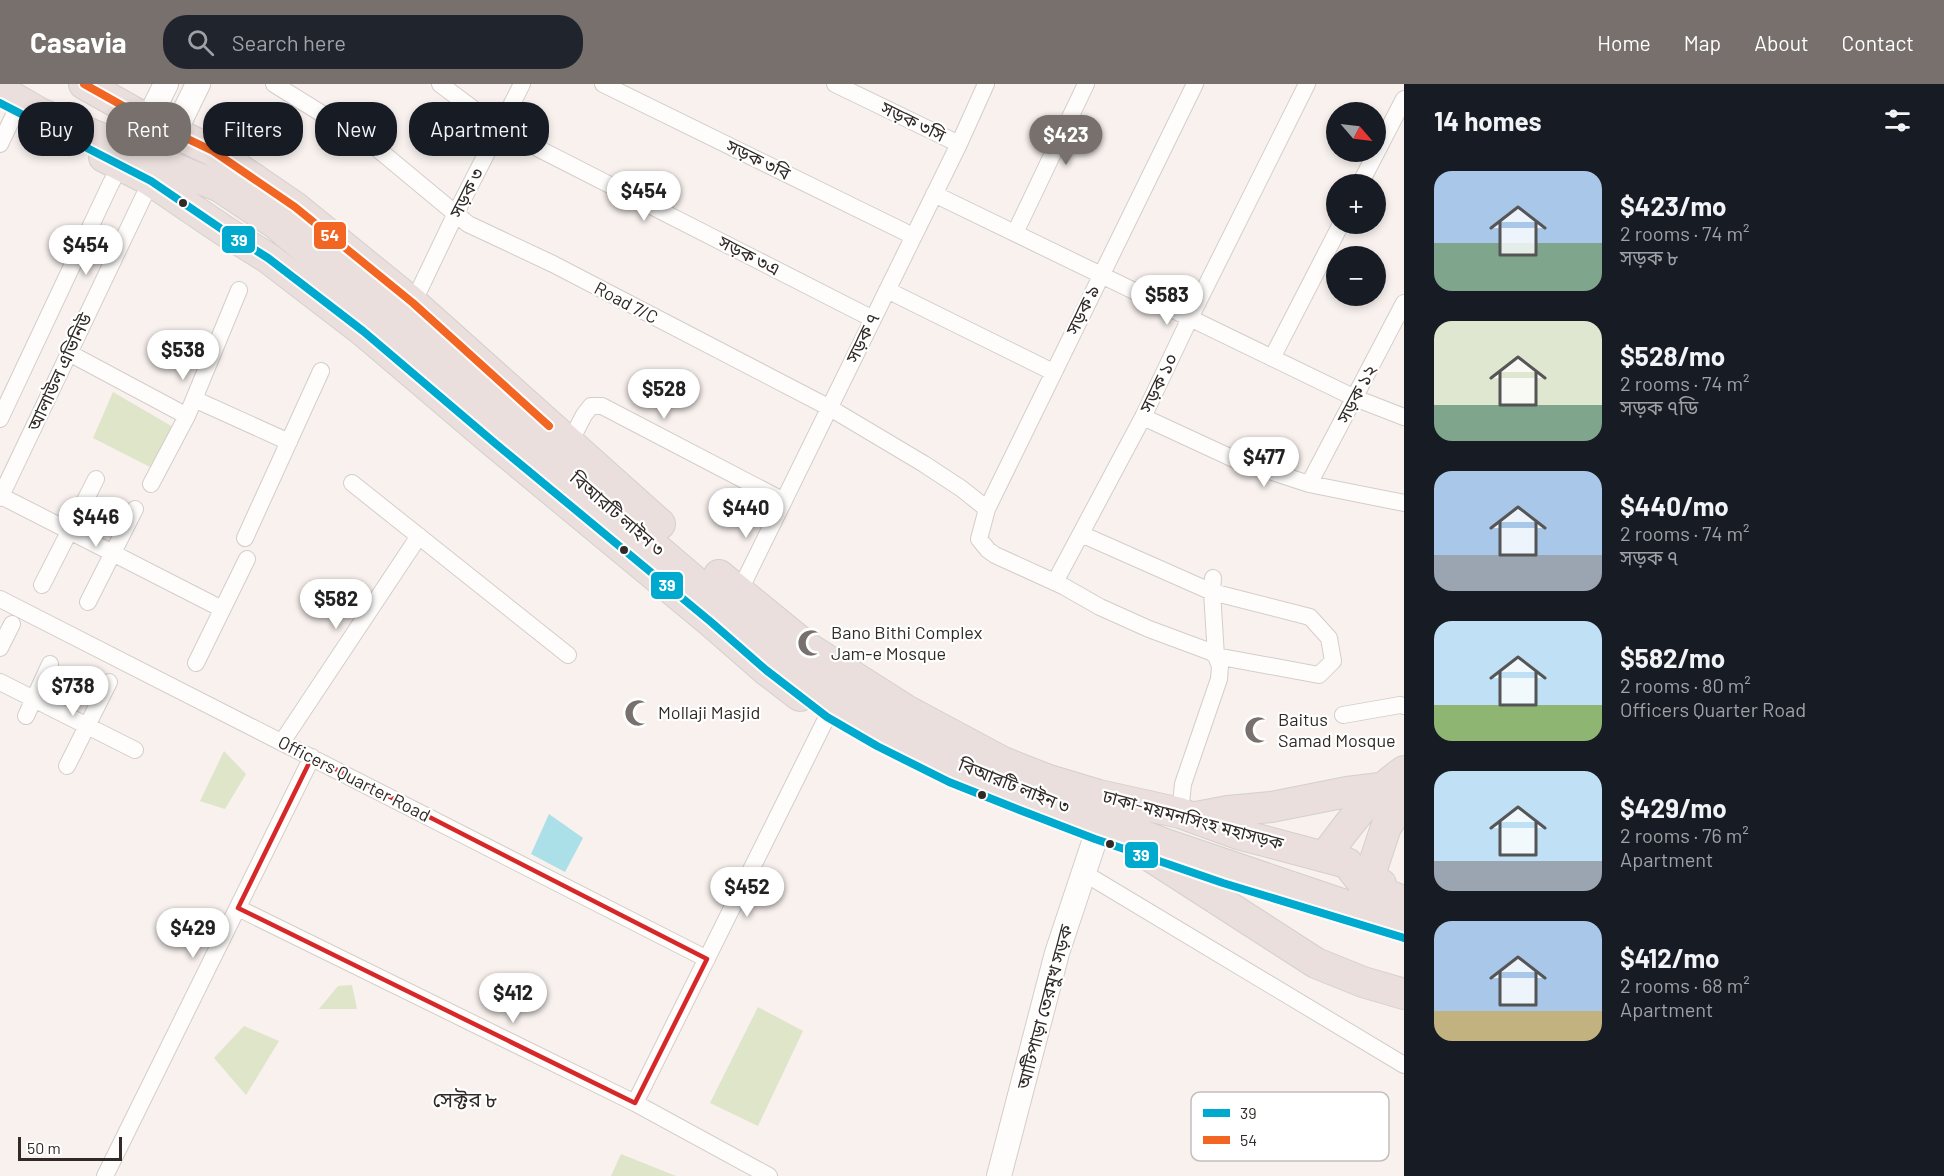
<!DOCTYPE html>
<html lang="en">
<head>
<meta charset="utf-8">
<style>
  body { margin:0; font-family:Barlow,"Noto Sans Bengali",sans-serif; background:#20242c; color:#f1f3f6; height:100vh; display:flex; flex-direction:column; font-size:22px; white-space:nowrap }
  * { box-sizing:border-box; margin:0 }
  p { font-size:20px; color:#9ea1a6 }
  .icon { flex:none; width:33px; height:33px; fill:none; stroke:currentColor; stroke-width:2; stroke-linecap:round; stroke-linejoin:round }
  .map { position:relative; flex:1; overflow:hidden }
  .side { display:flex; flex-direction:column; background:#171b24; width:540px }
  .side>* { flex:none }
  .hud { position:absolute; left:18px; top:18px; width:570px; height:54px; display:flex; gap:12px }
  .needle { width:39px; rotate:118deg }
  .tools { position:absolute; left:1326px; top:18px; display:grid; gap:12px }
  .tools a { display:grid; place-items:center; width:60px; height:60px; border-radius:50%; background:#171b24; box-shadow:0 3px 9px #0003; font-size:30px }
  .scale { position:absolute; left:18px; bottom:15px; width:104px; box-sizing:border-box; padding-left:6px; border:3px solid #312a26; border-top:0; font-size:16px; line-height:21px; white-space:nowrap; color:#312a26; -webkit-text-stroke:4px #fff; paint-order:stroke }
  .price { position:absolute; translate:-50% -51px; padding:0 14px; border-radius:21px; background:#fff; color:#222; font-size:20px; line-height:39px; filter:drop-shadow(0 2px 3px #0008) }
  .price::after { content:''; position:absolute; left:50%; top:36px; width:18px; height:14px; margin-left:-9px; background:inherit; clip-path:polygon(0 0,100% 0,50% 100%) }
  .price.selected { background:#77706c; color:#fff }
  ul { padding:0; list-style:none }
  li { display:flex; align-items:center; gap:18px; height:150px; padding:0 30px }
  li span { display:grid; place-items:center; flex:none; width:168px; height:120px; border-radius:18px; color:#555 }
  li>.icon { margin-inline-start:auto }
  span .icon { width:72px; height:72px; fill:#fffc; stroke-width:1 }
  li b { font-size:26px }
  h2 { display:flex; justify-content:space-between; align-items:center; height:72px; padding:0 30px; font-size:26px }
  .tag { padding:0 21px; border-radius:24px; background:#171b24; box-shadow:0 3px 9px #0003; font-size:21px; line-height:54px }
  .tag.selected { background:#77706c; color:#fff }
  header { display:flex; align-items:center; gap:36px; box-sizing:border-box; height:84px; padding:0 30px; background:#77706c; color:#fff }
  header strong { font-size:28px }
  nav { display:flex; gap:33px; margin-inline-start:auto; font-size:21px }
  .search { width:420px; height:54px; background:#20242c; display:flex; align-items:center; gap:15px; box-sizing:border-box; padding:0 21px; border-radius:24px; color:#9ea1a6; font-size:22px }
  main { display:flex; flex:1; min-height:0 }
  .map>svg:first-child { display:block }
  .green { fill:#dee5c8 }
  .water { fill:#ace0e9 }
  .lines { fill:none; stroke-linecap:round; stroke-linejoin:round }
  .street-casing { stroke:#d4cdc9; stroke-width:18 }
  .secondary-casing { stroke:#d4cdc9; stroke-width:26 }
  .highway-casing { stroke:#d3d0cd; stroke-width:32 }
  .street { stroke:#fefdfc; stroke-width:16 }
  .secondary { stroke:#fefdfc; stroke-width:24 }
  .highway { stroke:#eadfdc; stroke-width:30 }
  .bus-1-casing { stroke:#fff; stroke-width:12 }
  .bus-2-casing { stroke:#fff; stroke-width:12 }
  .bus-1 { stroke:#00a9ce; stroke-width:8 }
  .bus-2 { stroke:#f26522; stroke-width:8 }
  .marked { fill:none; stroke:#d62828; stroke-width:4.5; stroke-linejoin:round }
  .bus-dot { fill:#312a26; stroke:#fff; stroke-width:2 }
  .labels { text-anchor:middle; stroke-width:4.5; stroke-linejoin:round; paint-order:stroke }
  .street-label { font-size:18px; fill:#312a26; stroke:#fff }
  .poi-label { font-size:18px; fill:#312a26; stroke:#fff; text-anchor:start }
  .quarter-label { font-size:21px; fill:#312a26; stroke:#fff }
  .key { fill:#fff; stroke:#c1bfbe; stroke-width:1.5 }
  .key-label { font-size:16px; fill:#312a26 }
  .line-badge { stroke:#fff; stroke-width:2 }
  .badge-label { font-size:16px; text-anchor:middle; font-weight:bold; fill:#fff }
</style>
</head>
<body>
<header>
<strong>Casavia</strong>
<div class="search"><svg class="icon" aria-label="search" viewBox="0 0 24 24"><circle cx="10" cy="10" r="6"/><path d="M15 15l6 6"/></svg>Search here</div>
<nav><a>Home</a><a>Map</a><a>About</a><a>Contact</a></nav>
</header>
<main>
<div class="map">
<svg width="1404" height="1092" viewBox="0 0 1404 1092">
  <rect width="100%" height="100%" fill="#f8f1ee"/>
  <path class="green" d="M113,308L173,343L150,383L93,354Z
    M224,667L246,690L225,725L200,717Z
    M352,901L357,925H319L338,902Z
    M758,923L803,947L758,1042L710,1019Z
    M244,942L279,957L246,1011L214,974Z
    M621,1070L676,1092H611Z"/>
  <path class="water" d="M549,730L583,754L565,788L531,770Z"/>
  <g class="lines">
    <defs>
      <path id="street" d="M274,0L374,62L468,140L553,180L830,324L924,380L962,405L987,425
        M440,0L500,45L873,235
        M603,0L913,152
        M835,0L959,60
        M0,60L16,27
        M1360,100L1404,15
        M934,110L1355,314L1404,333
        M1015,149L1086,0
        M887,206L1053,288
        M413,219L456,129L522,0
        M69,269L187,332
        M1272,274L1341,140
        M194,315L289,358
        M1143,333L1236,376L1309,400L1404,419
        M0,335L111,99L148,36
        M569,360L584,331L591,322H602L784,417
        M352,399L568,571
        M151,400L187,332L239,206
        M1309,400L1404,219
        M1,412L222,525
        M0,414L151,97
        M1081,450L1212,508L1310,533L1329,554L1333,577L1319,591L1216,572L1212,508L1213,494
        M245,454L321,287
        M1055,498L1143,333L1190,234L1307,0
        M42,501L96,395
        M739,508L959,60L986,0
        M0,515L707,875
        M88,518L135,425
        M0,564L12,540
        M196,579L247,475
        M0,598L135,666
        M1343,631L1400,621L1404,622
        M26,632L50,580
        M282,658L419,452
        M67,682L109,598
        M1180,729L1183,700L1219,595L1220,582L1216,572L1211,568L1149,545L1100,523L1063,502L995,471L988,466L979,455L987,425L1195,0
        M1084,789L1404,981
        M238,824L635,1019L769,1092
        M635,1019L827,633
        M105,1092L312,673"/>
      <path id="secondary" d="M148,36L166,0
        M153,92L198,0
        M999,1092L1057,869L1095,755"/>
      <path id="highway" d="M84,0L148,36L213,67L295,123L413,219L660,440
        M0,6L40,29L220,103L276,140L402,246L784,574L835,616L891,649L960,681L1165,760L1404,841
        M104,73L151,97L223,146L268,174L363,247L496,360L711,538L766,586L800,612
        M719,491L807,563L906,626L1003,678L1046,695L1099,711L1180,729L1238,750L1347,779L1366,803L1404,817
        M1196,733L1228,727L1271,723L1347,708L1380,704
        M1325,772C1350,738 1369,712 1404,687
        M1153,774L1316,879L1363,898L1404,910
        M1381,800L1366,803L1386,743L1404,716"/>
    </defs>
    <use href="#street" class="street-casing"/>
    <use href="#secondary" class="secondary-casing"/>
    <use href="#highway" class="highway-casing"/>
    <use href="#street" class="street"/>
    <use href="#secondary" class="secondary"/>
    <use href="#highway" class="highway"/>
    <defs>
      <path id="bus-1" d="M0,19L151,97L223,146L268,174L363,247L496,360L711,538L766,586L827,633L877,662L949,698L1017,725L1095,755L1223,799L1404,854"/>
      <path id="bus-2" d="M84,0L148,36L213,67L295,123L413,219L549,342"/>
    </defs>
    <use href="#bus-1" class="bus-1-casing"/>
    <use href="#bus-2" class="bus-2-casing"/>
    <use href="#bus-1" class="bus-1"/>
    <use href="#bus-2" class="bus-2"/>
  </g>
  <path class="marked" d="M312,673L707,875L635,1019L238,824Z"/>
  <defs>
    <symbol id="mosque-bare" viewBox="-9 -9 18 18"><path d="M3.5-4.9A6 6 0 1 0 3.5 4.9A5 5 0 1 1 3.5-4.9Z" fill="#77706c" stroke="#fff" stroke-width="2.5" paint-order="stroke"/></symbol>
  </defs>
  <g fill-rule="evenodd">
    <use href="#mosque-bare" x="792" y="540" width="38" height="38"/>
    <use href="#mosque-bare" x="619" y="610" width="38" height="38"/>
    <use href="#mosque-bare" x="1239" y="627" width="38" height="38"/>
  </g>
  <g class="bus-dot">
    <circle cx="183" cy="119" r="5"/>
    <circle cx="624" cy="466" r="5"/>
    <circle cx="982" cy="711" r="5"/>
    <circle cx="1110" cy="760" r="5"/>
  </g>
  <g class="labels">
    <g class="street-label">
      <text transform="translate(913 38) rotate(26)" y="6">সড়ক ৩সি</text>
      <text transform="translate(758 76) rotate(26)" y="6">সড়ক ৩বি</text>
      <text transform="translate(467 109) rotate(-63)" y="6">সড়ক ৩</text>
      <text transform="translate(749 172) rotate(27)" y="6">সড়ক ৩এ</text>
      <text transform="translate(626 219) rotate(28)" y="6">Road 7/C</text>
      <text transform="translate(1083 226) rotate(-64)" y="6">সড়ক ৯</text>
      <text transform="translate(863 254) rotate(-64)" y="6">সড়ক ৭</text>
      <text transform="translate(60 288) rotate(-65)" y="6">আলাউল এভিনিউ</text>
      <text transform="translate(1159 299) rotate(-64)" y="6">সড়ক ১০</text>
      <text transform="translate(1357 310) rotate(-62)" y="6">সড়ক ১২</text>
      <text transform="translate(617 430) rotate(41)" y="6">বিআরটি লাইন ৩</text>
      <text transform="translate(354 695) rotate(27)" y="6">Officers Quarter Road</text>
      <text transform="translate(1014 702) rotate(22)" y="6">বিআরটি লাইন ৩</text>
      <text transform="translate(1193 736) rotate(15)" y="6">ঢাকা-ময়মনসিংহ মহাসড়ক</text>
      <text transform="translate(1045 923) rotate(-75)" y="6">আটিপাড়া তেরমুখ সড়ক</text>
    </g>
    <g class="poi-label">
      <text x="831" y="555">Bano Bithi Complex<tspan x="831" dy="21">Jam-e Mosque</tspan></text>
      <text x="658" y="635">Mollaji Masjid</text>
      <text x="1278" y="642">Baitus<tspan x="1278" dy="21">Samad Mosque</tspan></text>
    </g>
    <g class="quarter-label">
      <text x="465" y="1023">সেক্টর ৮</text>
    </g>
  </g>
  <rect x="1191" y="1008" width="198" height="69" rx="9" class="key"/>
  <rect x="1203" y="1025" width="27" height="8" fill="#00a9ce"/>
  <rect x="1203" y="1052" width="27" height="8" fill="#f26522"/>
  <g class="key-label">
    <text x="1240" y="1035">39</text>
    <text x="1240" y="1062">54</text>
  </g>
  <g class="line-badge">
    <rect x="313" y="137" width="34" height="29" rx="6" fill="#f26522"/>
    <rect x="221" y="141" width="35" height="29" rx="6" fill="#00a9ce"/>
    <rect x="650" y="487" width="34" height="29" rx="6" fill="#00a9ce"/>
    <rect x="1124" y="757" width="35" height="28" rx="6" fill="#00a9ce"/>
  </g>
  <g class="badge-label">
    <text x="330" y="157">54</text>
    <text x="239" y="162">39</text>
    <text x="667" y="507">39</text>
    <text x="1141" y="777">39</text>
  </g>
</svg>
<div class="tools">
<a><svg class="needle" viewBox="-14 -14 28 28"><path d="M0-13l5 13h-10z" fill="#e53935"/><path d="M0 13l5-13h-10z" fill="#9ea1a6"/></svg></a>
<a>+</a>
<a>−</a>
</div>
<div class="scale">50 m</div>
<b class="price selected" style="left:1066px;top:82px">$423</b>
<b class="price" style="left:644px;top:138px">$454</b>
<b class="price" style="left:86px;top:192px">$454</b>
<b class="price" style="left:1167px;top:242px">$583</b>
<b class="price" style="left:183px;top:297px">$538</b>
<b class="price" style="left:664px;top:336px">$528</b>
<b class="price" style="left:1264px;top:404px">$477</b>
<b class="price" style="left:746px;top:455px">$440</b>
<b class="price" style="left:96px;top:464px">$446</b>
<b class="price" style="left:336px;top:546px">$582</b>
<b class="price" style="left:73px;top:633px">$738</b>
<b class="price" style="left:747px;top:834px">$452</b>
<b class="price" style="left:193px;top:875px">$429</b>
<b class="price" style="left:513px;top:940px">$412</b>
<div class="hud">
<a class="tag">Buy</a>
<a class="tag selected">Rent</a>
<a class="tag">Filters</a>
<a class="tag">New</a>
<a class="tag">Apartment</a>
</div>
</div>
<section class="side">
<h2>14 homes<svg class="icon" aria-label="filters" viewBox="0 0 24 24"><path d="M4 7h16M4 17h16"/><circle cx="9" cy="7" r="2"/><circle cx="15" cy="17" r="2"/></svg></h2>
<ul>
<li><span style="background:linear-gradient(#a9c7e8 60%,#7fa58c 0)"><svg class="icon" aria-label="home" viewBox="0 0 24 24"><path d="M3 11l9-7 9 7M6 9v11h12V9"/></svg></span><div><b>$423/mo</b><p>2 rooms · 74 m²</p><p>সড়ক ৮</p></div></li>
<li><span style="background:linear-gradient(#dfe7d0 70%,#7fa58c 0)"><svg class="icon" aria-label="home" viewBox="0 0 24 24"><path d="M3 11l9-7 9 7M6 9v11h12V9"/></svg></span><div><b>$528/mo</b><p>2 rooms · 74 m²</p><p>সড়ক ৭ডি</p></div></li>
<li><span style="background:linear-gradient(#a9c7e8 70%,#9aa5b1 0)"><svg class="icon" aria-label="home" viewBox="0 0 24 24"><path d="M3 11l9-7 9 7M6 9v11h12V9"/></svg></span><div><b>$440/mo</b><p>2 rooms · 74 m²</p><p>সড়ক ৭</p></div></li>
<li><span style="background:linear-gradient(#bfe0f5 70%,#8fb573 0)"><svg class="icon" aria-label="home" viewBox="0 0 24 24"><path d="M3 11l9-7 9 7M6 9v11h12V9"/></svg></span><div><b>$582/mo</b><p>2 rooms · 80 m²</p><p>Officers Quarter Road</p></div></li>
<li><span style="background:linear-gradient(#bfe0f5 75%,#9aa5b1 0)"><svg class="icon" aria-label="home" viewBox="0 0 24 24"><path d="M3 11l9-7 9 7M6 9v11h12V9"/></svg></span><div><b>$429/mo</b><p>2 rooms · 76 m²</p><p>Apartment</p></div></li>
<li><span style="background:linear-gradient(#a9c7e8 75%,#c2b280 0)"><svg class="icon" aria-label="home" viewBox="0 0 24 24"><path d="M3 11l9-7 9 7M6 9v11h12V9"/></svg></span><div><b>$412/mo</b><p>2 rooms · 68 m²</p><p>Apartment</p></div></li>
</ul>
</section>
</main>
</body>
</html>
